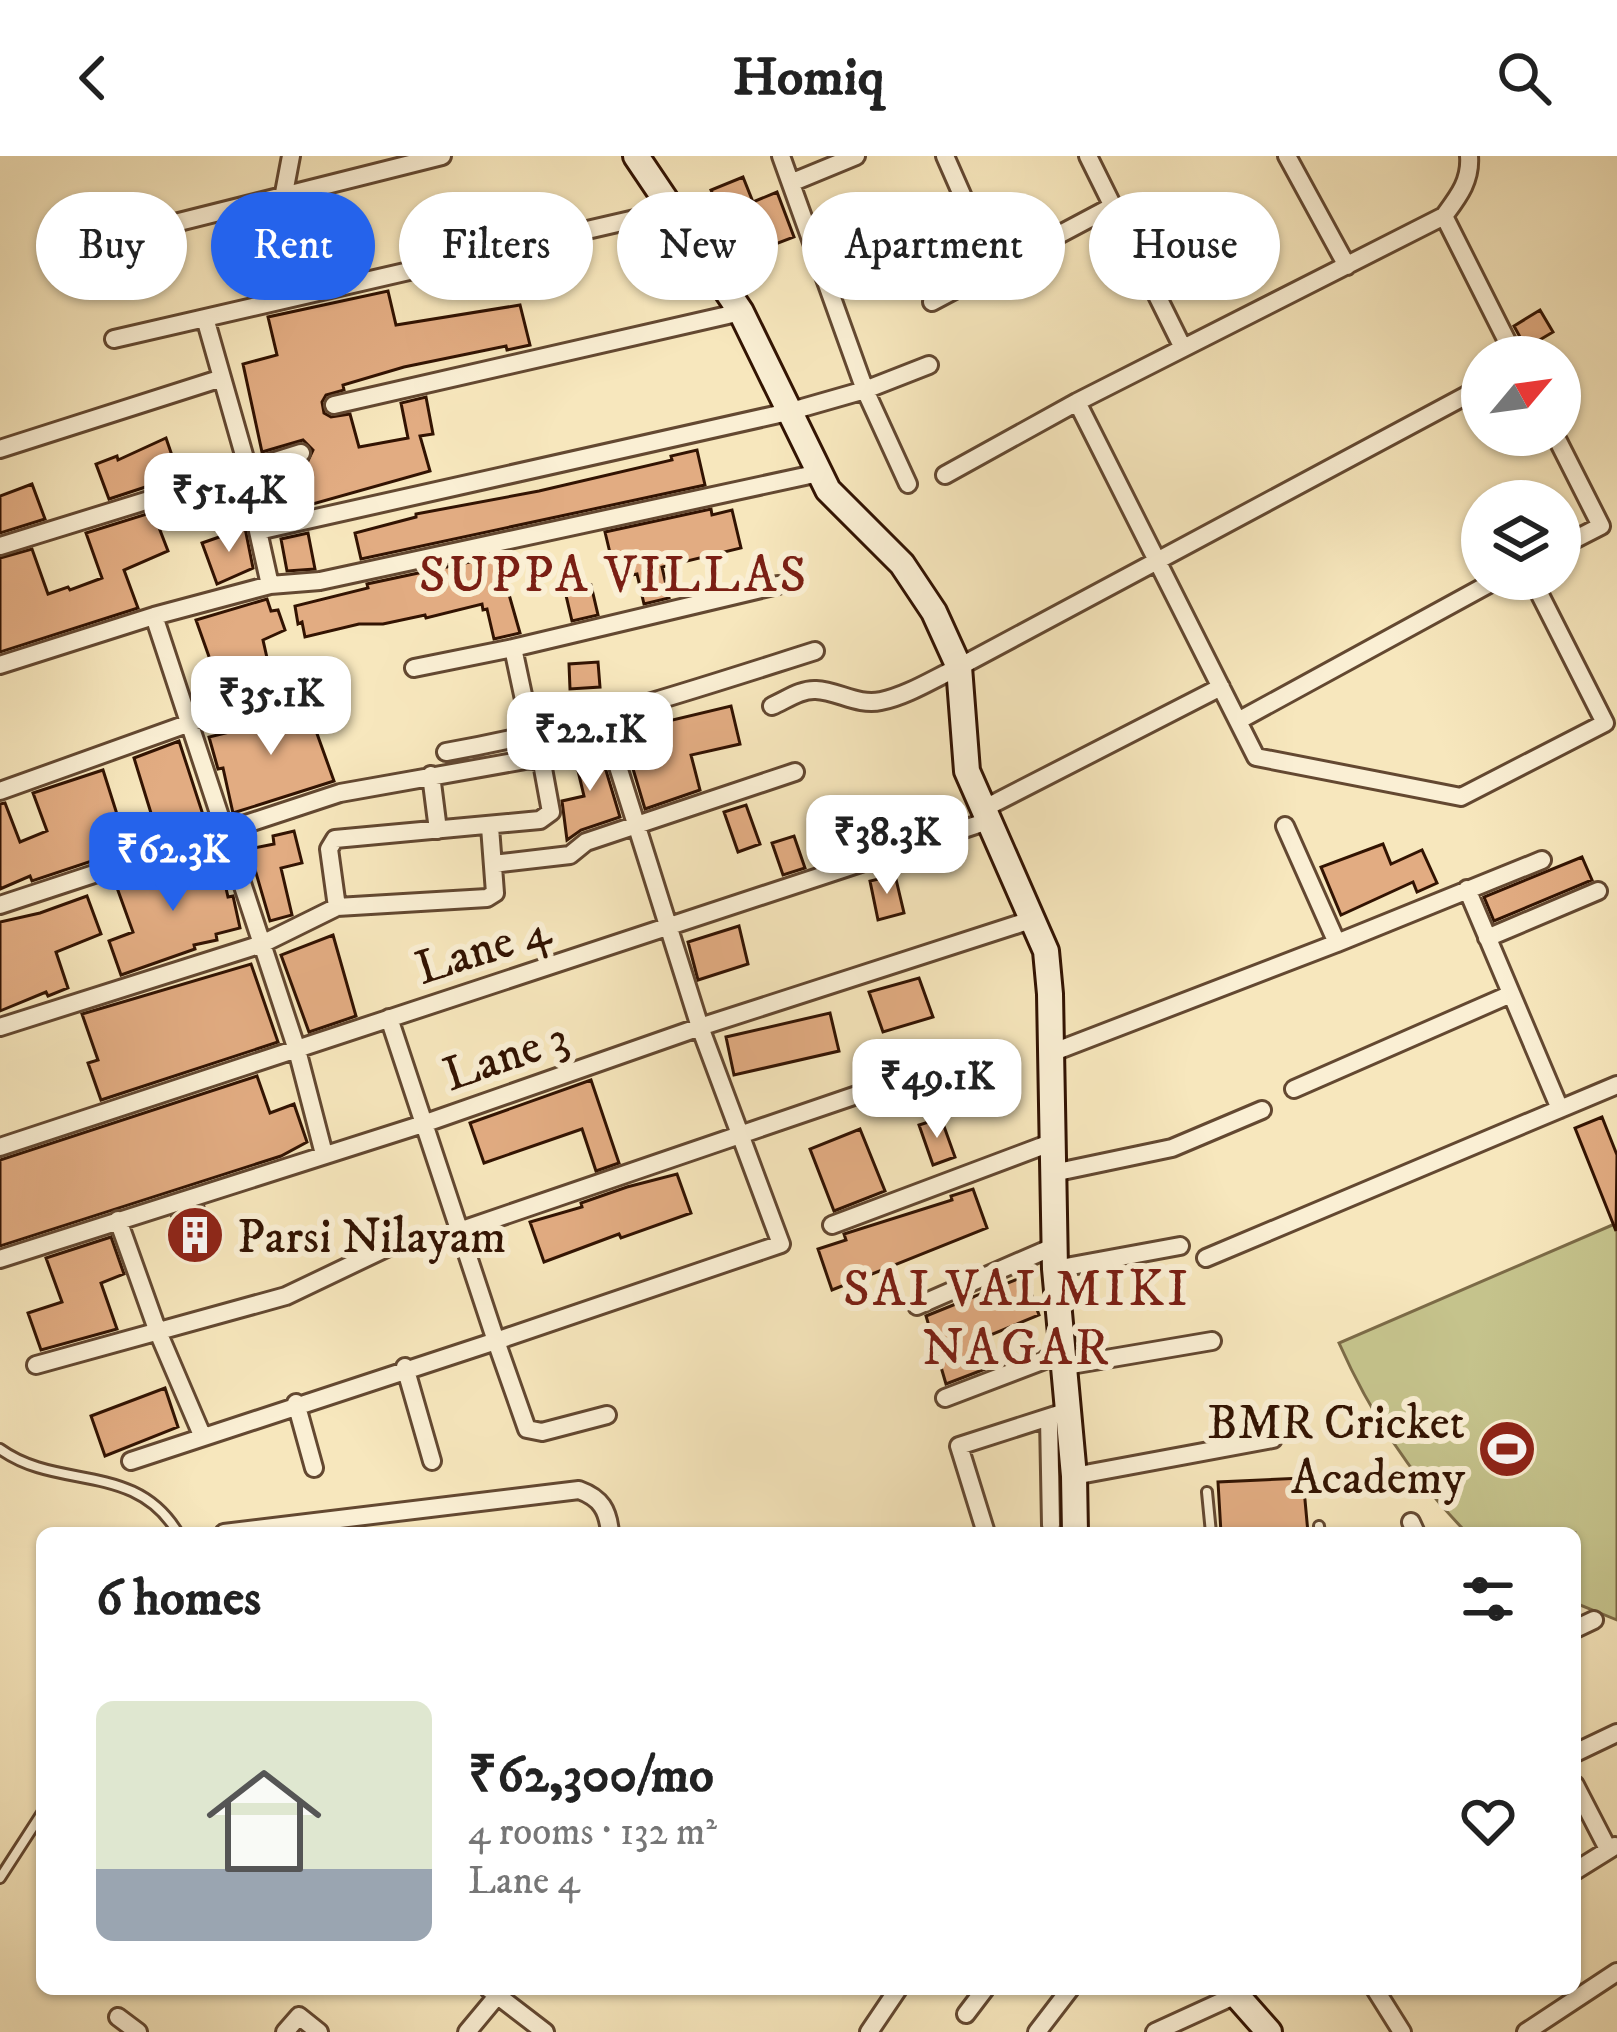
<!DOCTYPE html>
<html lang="en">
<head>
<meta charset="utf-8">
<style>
  body { margin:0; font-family:"IM FELL DW Pica",serif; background:#f2f2f2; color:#222; height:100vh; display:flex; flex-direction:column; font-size:45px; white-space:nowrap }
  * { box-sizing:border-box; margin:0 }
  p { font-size:39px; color:#767676 }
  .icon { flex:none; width:66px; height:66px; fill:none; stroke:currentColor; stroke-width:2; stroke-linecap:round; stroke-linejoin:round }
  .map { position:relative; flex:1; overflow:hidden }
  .drawer { position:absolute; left:36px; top:1371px; width:1545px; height:468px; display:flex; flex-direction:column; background:#fff; border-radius:18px; box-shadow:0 3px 9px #0004 }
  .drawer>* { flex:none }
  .banner { position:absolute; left:36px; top:36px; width:1545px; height:108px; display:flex; gap:24px }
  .needle { width:78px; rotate:61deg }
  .tools { position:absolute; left:1461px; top:180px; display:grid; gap:24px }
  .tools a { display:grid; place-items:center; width:120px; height:120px; border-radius:50%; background:#fff; box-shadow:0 3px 9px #0004; font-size:60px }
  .price { position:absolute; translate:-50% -102px; padding:0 27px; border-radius:24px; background:#fff; color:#222; font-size:39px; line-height:78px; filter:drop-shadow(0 3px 6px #0008) }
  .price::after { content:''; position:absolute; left:50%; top:72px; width:36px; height:27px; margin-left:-18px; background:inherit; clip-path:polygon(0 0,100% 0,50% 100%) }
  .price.active { background:#2563eb; color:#fff }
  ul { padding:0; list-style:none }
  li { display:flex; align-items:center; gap:36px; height:300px; padding:0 60px }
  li+li { border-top:3px solid #e0e0e0 }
  li span { display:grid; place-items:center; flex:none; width:336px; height:240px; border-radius:18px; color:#555 }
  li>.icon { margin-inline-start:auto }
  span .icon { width:144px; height:144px; fill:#fffc; stroke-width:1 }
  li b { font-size:51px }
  h2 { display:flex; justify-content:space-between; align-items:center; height:144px; padding:0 60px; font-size:51px }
  .chip { padding:0 42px; border-radius:54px; background:#fff; box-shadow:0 3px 9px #0004; font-size:42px; line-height:108px }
  .chip.active { background:#2563eb; color:#fff }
  header { display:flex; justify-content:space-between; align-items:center; height:156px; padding:0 60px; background:#fff; font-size:54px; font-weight:800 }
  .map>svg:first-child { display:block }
  .green { fill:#c5c38c; stroke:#7c6b47; stroke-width:3 }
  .building { fill:#e2ac82; stroke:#321302; stroke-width:3 }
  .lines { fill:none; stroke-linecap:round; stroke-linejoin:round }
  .lane-casing { stroke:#634831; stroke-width:14 }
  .street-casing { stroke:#634831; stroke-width:22 }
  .secondary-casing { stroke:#321302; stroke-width:30 }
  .lane { stroke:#faefd4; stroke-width:8 }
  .street { stroke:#faefd4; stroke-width:16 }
  .secondary { stroke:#faefd4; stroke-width:24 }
  .labels { text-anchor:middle; stroke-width:12; stroke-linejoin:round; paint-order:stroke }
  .street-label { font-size:48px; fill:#321302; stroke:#faefd4 }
  .poi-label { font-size:48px; fill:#321302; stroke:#faefd4; text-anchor:start }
  .neighbourhood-label { font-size:51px; letter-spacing:3px; fill:#7a1f14; stroke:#faefd4 }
</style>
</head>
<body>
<header><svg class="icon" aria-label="back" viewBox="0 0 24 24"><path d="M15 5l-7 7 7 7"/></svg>Homiq<svg class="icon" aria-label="search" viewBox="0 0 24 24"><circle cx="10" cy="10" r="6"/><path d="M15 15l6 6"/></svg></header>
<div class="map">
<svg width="1617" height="1876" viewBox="0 0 1617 1876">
  <rect width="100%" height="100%" fill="#f7e7bd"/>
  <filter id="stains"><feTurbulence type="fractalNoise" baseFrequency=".00167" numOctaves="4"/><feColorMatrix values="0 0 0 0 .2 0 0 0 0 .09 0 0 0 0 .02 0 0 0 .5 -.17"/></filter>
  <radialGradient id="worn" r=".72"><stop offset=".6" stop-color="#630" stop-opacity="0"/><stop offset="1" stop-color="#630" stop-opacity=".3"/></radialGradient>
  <path class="green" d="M1617,1067V1464L1575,1447V1377L1465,1375C1411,1320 1370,1257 1339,1187Z"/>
  <path class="building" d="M743,21L753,46L777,36L794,81L741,101L711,34Z
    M388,135L396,169L520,149L530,189L507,194L506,190L404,211L343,229L344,234L326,239L322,246L324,257L331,261L350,258L359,291L408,282L401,247L426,241L433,278L420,280L430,315L277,358L268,321L306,309L313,294L303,284L262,296L243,208L277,199L268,161Z
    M1540,154L1553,176L1526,192L1514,170Z
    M166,282L179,320L109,343L96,308L117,300L118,304Z
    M697,294L705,329L361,403L355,377L416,361V358L539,335L672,304L671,300Z
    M32,328L45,363L0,377V340Z
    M711,353L712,359L732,354L741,392L662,411L669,442L644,448L637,418L616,422L605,376Z
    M153,356L168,395L124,414L138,452L0,496V402L32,393L48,438L68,431L70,434L102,422L86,377Z
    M245,372L253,412L217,428L202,387Z
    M308,377L315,413L287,415L281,383Z
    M498,400L520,477L494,483L487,453L483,454L482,448L426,462L425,459L383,468H359L305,481L302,466L298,468L295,450L368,432L367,428Z
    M591,429L598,459L572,465L565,435Z
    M267,443L271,455L278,454L285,474L263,484L272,524L202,548L195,516L213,512L196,464Z
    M598,506L600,531L570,533L569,508Z
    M306,547L334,625L233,657L223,612L218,613L209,581L238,574L237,571Z
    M731,550L740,588L691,599L700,634L645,653L622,576Z
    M179,585L206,668L159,683L134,602Z
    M598,588L620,661L581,674L567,684L562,645L584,640L573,594Z
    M103,614L128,693L32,725L30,720L0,733V648L5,647L20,686L47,675L33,637Z
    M746,649L760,688L738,696L724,656Z
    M294,675L302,707L281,712L292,759L270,765L249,693L274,688L273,680Z
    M794,680L805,712L783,719L772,687Z
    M1383,688L1391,708L1422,694L1437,727L1417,736L1413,726L1341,759L1321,711Z
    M1582,701L1592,724L1494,765L1484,741Z
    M219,702L228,741L233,740L240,772L216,778L217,784L194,789L195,793L121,819L109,785L133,776L116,729Z
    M895,719L904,757L878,764L870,725Z
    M87,740L101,778L56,796L68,832L48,840L46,836L0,855V766L40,757Z
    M739,770L748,808L698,824L688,786Z
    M333,779L356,860L309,876L281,799Z
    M251,808L278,886L101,944L88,907L98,904L82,858Z
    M919,822L933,861L883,876L869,836Z
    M830,857L839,895L734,919L726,881Z
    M257,920L270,957L294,948L307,986L281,1000L0,1090V1004Z
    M591,924L619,1007L596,1015L582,973L484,1007L470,967Z
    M1602,961L1617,999L1616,1075L1575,972Z
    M941,962L955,1001L933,1009L919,969Z
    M860,973L885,1035L834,1055L810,993Z
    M677,1018L691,1057L621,1082L619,1078L544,1106L530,1066L582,1051L581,1047L627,1031Z
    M973,1033L987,1072L832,1134L818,1093L846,1084L844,1078L952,1044L951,1040Z
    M204,1051L216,1093L185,1101L172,1061Z
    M111,1081L124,1118L101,1127L117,1173L41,1194L28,1157L62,1146L46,1102Z
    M1025,1120L1039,1159L983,1182L993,1210L946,1228L926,1160Z
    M165,1232L178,1271L105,1300L91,1260Z
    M1303,1322L1308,1377H1221L1218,1326Z"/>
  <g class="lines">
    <defs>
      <path id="lane" d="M0,1293C58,1335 135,1305 178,1377
        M1207,1336L1211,1377
        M1319,1370L1320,1377
        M0,1722L42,1657"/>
      <path id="street" d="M781,0L865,234L908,328
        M945,0L963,41
        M1088,0L1183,192
        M1287,0L1347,110
        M793,26L856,0
        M1444,60C1458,41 1471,25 1469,0
        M123,80L442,0
        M829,129L896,103
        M932,146L1113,50
        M263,148L291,0
        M205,162L248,313L258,375
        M114,183L674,54
        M1077,246L1256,601L1461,641L1605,567L1532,423
        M334,249L741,156
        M1555,279L1601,370L1560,391
        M0,293L222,222
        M819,317L320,425L270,429L258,375L788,256L865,234L929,209
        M945,319L1077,246L1444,60L1515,201
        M0,390L301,297
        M154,460L297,894L324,998
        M0,509L154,460L270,429
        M414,512L513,492
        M772,550C786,544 801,533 816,534C838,535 858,550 881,545C907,540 935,522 959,511L1482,231
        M1238,565L1498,423
        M532,581L513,492L778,429
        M446,596C573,574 692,534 815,495
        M431,619L438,674
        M0,635L304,526
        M983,653L1221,531
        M1285,670L1337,787L1542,704
        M493,708L570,699L586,686L795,616
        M1467,733L1560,953
        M0,749L340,637L531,603L542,607L551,656L540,664L335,683L329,693L337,751
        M1487,782L1598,735
        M389,862L496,1185L781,1088L700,871L603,563
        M0,871L262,788L337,751L487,742L495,737L490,671
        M1051,897L1337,787
        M1294,933L1511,838
        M0,991L988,665
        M1053,1017L1172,992L1262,954
        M118,1064L158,1176L202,1279
        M832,1069L1053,986
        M459,1075L965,902
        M1206,1102L1617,929
        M0,1103L423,968L700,871L1034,763
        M1055,1113L1180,1090
        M917,1150L1055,1090
        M36,1209L286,1140L399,1086
        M1065,1210L1212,1185
        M405,1211L432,1305
        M945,1242L1063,1197
        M296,1247L314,1312
        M1049,1262L1051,1369
        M131,1305L496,1185L527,1273L542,1276L607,1259
        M1074,1320L1273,1283
        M1411,1366L1416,1377
        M224,1377L579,1334C601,1342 608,1354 610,1377
        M986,1377L959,1290L1068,1255
        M1575,1473L1594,1464
        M1575,1597L1617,1577
        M1575,1629L1608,1693
        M1575,1715L1615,1690
        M489,1833L545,1876
        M1375,1833L1402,1876
        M966,1858L985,1833
        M118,1861L138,1876
        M285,1876L299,1860L319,1876
        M467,1876L502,1834
        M869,1876L898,1833
        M1037,1876L1070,1833
        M1155,1876L1236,1839
        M1526,1876L1617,1816"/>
      <path id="secondary" d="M636,0L741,156L828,334L902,408L934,456L959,511L967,615L1046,795L1050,838L1055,1113L1074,1320L1075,1377
        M1231,1833L1269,1876"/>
    </defs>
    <use href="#lane" class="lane-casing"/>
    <use href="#street" class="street-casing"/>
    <use href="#secondary" class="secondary-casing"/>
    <use href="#lane" class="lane"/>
    <use href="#street" class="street"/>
    <use href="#secondary" class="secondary"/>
  </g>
  <defs>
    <symbol id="building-disc" viewBox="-11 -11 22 22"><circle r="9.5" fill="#8f2418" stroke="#faefd4"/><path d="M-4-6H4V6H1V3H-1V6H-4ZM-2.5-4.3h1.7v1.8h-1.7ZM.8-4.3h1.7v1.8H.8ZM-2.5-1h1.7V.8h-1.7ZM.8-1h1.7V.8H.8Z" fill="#fff"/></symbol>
    <symbol id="stadium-disc" viewBox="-11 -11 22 22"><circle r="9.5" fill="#8f2418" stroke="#faefd4"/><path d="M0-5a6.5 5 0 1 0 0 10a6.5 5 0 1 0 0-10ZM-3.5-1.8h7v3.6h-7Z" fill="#fff"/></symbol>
  </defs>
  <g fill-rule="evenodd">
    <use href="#building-disc" x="162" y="1046" width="66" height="66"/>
    <use href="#stadium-disc" x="1474" y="1260" width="66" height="66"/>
  </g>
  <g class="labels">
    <g class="street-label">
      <text transform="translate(482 791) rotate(-18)" y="17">Lane 4</text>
      <text transform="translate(505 898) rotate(-19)" y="17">Lane 3</text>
    </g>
    <g class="poi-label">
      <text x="237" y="1096">Parsi Nilayam</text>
      <text x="1465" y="1282" text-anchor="end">BMR Cricket<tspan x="1465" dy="55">Academy</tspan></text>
    </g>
    <g class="neighbourhood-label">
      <text x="614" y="435">SUPPA VILLAS</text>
      <text x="1017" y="1149">SAI VALMIKI<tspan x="1017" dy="59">NAGAR</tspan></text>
    </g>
  </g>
  <rect width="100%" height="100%" filter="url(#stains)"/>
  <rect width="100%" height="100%" fill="url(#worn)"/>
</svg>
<div class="tools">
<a><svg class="needle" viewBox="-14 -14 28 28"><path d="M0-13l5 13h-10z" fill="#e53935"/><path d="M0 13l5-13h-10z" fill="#767676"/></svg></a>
<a><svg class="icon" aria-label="layers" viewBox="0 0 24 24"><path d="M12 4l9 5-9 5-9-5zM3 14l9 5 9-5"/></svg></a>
</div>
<b class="price" style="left:229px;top:399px">₹51.4K</b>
<b class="price" style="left:271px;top:602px">₹35.1K</b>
<b class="price" style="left:590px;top:638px">₹22.1K</b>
<b class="price" style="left:887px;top:741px">₹38.3K</b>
<b class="price active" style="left:173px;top:758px">₹62.3K</b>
<b class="price" style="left:937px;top:985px">₹49.1K</b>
<div class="banner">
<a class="chip">Buy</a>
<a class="chip active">Rent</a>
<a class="chip">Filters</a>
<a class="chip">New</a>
<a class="chip">Apartment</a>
<a class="chip">House</a>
</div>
<section class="drawer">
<h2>6 homes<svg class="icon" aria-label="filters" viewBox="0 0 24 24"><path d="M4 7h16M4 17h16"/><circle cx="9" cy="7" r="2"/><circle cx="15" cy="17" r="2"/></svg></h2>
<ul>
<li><span style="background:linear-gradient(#dfe7d0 70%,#9aa5b1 0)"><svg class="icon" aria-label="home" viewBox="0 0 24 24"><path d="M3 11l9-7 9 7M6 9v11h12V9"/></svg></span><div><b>₹62,300/mo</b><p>4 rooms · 132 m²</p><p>Lane 4</p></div><svg class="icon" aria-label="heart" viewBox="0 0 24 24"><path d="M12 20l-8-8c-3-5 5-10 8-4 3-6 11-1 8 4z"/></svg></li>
</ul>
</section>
</div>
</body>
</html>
